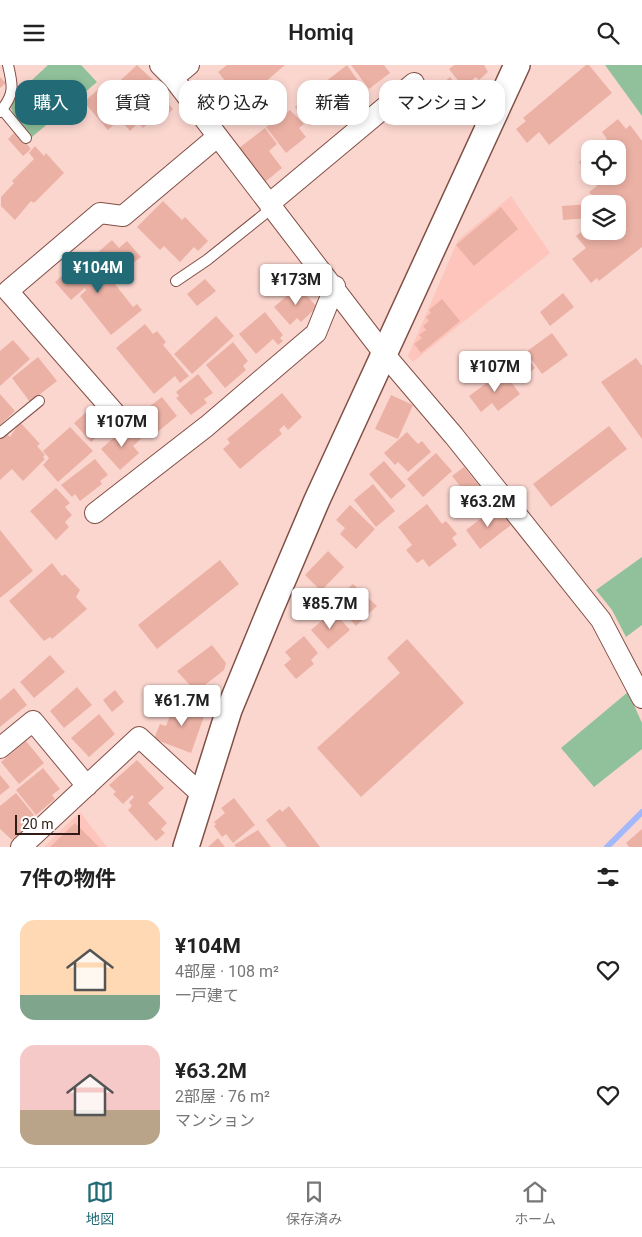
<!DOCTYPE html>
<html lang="ja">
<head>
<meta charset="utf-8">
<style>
  body { margin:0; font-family:Roboto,"Noto Sans JP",sans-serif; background:#f6f6f6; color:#222; height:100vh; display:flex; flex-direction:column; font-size:19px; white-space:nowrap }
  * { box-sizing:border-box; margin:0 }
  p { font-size:16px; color:#767676 }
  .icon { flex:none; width:28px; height:28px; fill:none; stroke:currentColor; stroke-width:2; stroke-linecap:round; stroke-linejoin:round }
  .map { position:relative; height:782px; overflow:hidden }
  .panel { display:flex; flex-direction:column; background:#fff; flex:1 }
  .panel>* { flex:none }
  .hud { position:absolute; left:15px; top:15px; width:612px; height:45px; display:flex; gap:10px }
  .controls { position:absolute; left:581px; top:75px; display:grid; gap:10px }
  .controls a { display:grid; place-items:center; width:45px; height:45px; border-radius:10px; background:#fff; box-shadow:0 2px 8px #0003; font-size:25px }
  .scale { position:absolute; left:15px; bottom:12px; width:65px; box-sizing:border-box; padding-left:5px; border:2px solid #311b17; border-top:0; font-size:14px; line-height:18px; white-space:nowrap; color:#311b17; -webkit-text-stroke:4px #fff; paint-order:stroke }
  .price { position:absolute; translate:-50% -42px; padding:0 11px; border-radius:5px; background:#fff; color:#222; font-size:16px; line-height:32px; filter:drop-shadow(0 1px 2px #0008) }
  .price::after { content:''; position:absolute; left:50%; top:30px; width:15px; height:11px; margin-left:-8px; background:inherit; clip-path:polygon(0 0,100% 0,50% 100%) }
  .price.active { background:#216a76; color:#fff }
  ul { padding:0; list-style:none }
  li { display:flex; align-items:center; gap:15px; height:125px; padding:0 20px }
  li span { display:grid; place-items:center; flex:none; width:140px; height:100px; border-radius:15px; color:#555 }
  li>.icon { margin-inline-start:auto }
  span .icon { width:60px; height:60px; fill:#fffc; stroke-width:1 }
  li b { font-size:21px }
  h2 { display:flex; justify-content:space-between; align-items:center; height:60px; padding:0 20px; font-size:21px }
  .pill { padding:0 18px; border-radius:15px; background:#fff; box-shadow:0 2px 8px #0003; font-size:18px; line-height:45px }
  .pill.active { background:#216a76; color:#fff }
  header { display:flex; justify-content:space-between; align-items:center; height:65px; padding:0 20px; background:#fff; font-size:22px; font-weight:600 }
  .tab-bar { display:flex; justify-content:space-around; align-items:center; height:70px; border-top:1px solid #e0e0e0; background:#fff; font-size:14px; color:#767676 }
  .tab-bar a { display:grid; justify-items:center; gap:2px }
  .tab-bar .active { color:#216a76 }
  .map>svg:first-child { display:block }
  .built { fill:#fdc5bb }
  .green { fill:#90c19a }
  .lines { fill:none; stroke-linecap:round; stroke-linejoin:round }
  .stream { stroke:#a3b8fa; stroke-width:6 }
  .building { fill:#ecb1a5 }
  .service-casing { stroke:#824f46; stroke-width:12 }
  .minor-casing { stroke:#824f46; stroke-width:22 }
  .tertiary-casing { stroke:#824f46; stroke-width:28 }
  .service { stroke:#fff; stroke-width:10 }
  .minor { stroke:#fff; stroke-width:20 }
  .tertiary { stroke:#fff; stroke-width:25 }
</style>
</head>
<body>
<header><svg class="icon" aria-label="menu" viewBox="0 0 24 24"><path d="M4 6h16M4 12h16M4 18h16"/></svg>Homiq<svg class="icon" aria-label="search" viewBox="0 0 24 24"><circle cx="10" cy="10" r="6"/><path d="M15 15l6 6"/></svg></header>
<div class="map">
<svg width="642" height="782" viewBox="0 0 642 782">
  <rect width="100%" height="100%" fill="#fbd6cf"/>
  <path class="built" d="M511,131L550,188L413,297L408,291L458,175Z
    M80,747L107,782H44Z"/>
  <path class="green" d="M48,0H81L97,17L32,72L15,52L11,43L17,29Z
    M605,0H642V51Z
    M642,492V560L626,572L612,545L596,525Z
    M628,627L642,658V684L594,722L561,683Z"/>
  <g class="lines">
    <path class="stream" d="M607,782L642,747"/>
  </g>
  <path class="building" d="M137,0L154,16L151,19L173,44L167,50L163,45L143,63L110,25Z
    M227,0H285L258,23L255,21L246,29L241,23L235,28L218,7Z
    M347,0L361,20L336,40L321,20Z
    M351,0H384L390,8L369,24Z
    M454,0H484L488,7L479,15L476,12L463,22L449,4Z
    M586,0H589L612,28L549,80L539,67L527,78L516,64L526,56L523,53Z
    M0,12L6,18L0,23Z
    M450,12L464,29L454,37L450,32L436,43L428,32L432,29L428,25L438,17L441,20Z
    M103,20L137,59L130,66L120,54L108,65L84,37Z
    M319,23L334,42L329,46L331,48L310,61L295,42Z
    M241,28L244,32L238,37L235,32Z
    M290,45L304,59L299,63L306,72L286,88L266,62Z
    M618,54L626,64L630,60L642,76V182L599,216L597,213L591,218L572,194L586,183L576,171L590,160V166H618V139H599L589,127L597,121L579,97L590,88V111H618V84H595L607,74L602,67Z
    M265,63L277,79L269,86L282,103L265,117L239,83Z
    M16,66L31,84L23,91L8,74Z
    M35,81L44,91L46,88L64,108L34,138L31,136L15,155L1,141V132L14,118L12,116L34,94L29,88Z
    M163,136L182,155L185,152L208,176L198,186L194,182L180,197L164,181L160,185L137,162Z
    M590,139V153L563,155L562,141Z
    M501,142L518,164L474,201L456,180Z
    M112,175L119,183L127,176L141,192L115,211L96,189Z
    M87,189L104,210L95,218L107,209L133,242L137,239L142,245L111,270L80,231L86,225L85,223L71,235L55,217Z
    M205,214L216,226L197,241L187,229Z
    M298,221L317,242L301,257L297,253L290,260L274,242Z
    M563,228L574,242L550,261L540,247Z
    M442,234L460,256L421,288L414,279L422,273L419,270L426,265L423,261L429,256L426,252L431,248L429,245Z
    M265,247L283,270L280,273L283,276L278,280L273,274L256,289L239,269Z
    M216,251L234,271L192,309L174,289Z
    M145,259L153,269L157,266L166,277L163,280L189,311L180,318L175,311L154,329L116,283Z
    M552,268L568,290L542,309L526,287Z
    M13,275L30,294L0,321V286Z
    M233,277L248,296L243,301L246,305L225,323L206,300Z
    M525,290L535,303L518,317L508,304Z
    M38,292L57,316L30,337L12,313Z
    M636,293L642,301V374L601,317Z
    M503,306L520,329L498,346L492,338L481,347L469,331Z
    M198,309L213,328L204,334L207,338L191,350L176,333L179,331L176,327Z
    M282,328L302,352L288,365L284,360L279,365L282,369L240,404L223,384L230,378L227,374Z
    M0,329L15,346L0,360Z
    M391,330L413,340L398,374L375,364Z
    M162,332L177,351L150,373L134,353Z
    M91,343L108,362L91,377L74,358Z
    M20,357L40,379L37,381L45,390L43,392L45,394L23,416L12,404L0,415V373L6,368L10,372Z
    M128,360L141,374L133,381L139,388L120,405L101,384Z
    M609,361L627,384L551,442L533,419Z
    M70,362L93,386L58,417L43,400L49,393L43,386Z
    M407,367L418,379L422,376L431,387L408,407L398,397L395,400L384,388Z
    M436,388L452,406L423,432L407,414Z
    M95,394L108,410L100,416L102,419L80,436L75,429L72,432L61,420Z
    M384,396L406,421L391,434L369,409Z
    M464,402L480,422L468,431L452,411Z
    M373,419L395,446L376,462L354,435Z
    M56,423L70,438L65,442L72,450L65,457L69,462L56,475L30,446Z
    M427,439L442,459L446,456L457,469L452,473L457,480L429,502L423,494L417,498L406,485L412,480L398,462Z
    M350,440L375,464L356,484L340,469L345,463L336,455Z
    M496,442L511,460L480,484L466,465Z
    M0,465L33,506L0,533Z
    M328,486L344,502L321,526L305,510Z
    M220,495L239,519L157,584L138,560Z
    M52,498L62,511L65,509L80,525L76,532L87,544L52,574L50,572L44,576L9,536Z
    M353,519L377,541L356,561L344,548L347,545L336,534Z
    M333,546L350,565L328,584L311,565Z
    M304,571L318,588L311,595L314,599L296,614L284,600L291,594L285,587Z
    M407,574L464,638L361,732L317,683L400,608L387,593Z
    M212,580L226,598L224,605L196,627L177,606Z
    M50,590L65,607L34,633L20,617Z
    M77,622L92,640L64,663L50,646Z
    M14,623L27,640L0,662V635Z
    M115,625L124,637L112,647L103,635Z
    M176,634L206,646L191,688L154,674L160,659L166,661Z
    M99,649L115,669L89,692L71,673Z
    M26,676L44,698L19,719L1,697Z
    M137,695L164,723L148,738L167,758L161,764L165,768L156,776L128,745L132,741L129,737L134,732L132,730L123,739L113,729L116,727L109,720Z
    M43,703L60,724L52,730L55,734L36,750L16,725Z
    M0,710L10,722L0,730Z
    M16,728L34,750L22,760L25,763L12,775L0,764V741Z
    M234,733L255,760L233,778L226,769L222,772L214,761L216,759L214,757L225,748L221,743Z
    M289,741L320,782H287L266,755L280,744L282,747Z
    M75,758L99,782H50Z
    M642,764V782H629L626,778Z
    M258,765L271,782H236L234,780Z
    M218,773L225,782H208Z"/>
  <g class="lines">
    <defs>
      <path id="service" d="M2,44L26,73
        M0,47C15,29 13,21 8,0
        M176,216L207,195L272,143
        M0,368L39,336"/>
      <path id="minor" d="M160,0L173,13L385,290L454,371L601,555L642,633
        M173,13L189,0
        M269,139L414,18
        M121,355L8,226L100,148L123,151L217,72
        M95,448L207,361L316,268L335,221
        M0,683L33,656L87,721
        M21,782L139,672L201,729"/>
      <path id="tertiary" d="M186,782L229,645L271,543L317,435L517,0"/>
    </defs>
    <use href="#service" class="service-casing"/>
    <use href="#minor" class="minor-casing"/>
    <use href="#tertiary" class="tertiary-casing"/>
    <use href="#service" class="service"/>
    <use href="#minor" class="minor"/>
    <use href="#tertiary" class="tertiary"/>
  </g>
</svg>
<div class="controls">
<a><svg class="icon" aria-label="locate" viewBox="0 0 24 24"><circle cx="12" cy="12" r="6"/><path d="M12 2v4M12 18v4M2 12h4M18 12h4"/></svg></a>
<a><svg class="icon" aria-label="layers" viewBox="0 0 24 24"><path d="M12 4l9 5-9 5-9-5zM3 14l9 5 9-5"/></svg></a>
</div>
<div class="scale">20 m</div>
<b class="price active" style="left:98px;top:229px">¥104M</b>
<b class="price" style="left:296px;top:241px">¥173M</b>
<b class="price" style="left:495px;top:328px">¥107M</b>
<b class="price" style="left:122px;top:383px">¥107M</b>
<b class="price" style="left:488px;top:463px">¥63.2M</b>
<b class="price" style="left:330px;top:565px">¥85.7M</b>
<b class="price" style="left:182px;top:662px">¥61.7M</b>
<div class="hud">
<a class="pill active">購入</a>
<a class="pill">賃貸</a>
<a class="pill">絞り込み</a>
<a class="pill">新着</a>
<a class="pill">マンション</a>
</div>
</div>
<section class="panel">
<h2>7件の物件<svg class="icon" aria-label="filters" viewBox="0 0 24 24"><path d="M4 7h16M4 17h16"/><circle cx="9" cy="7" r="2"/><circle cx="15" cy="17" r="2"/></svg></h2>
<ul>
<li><span style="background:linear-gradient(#ffd9b3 75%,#7fa58c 0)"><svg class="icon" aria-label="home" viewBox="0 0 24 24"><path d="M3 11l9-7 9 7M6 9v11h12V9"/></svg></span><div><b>¥104M</b><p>4部屋 · 108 m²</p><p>一戸建て</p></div><svg class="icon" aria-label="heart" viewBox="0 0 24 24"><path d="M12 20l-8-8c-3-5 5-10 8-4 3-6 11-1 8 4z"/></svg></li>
<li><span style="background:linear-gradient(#f6c9c9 65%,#b9a48a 0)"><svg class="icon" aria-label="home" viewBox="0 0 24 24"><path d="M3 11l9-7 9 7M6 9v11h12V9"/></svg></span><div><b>¥63.2M</b><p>2部屋 · 76 m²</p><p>マンション</p></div><svg class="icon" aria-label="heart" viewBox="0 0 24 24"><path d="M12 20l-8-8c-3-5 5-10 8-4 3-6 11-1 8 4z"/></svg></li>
</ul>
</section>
<nav class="tab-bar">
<a class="active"><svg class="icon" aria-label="map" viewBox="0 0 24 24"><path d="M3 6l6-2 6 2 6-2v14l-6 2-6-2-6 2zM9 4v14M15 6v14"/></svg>地図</a>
<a><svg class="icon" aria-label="saved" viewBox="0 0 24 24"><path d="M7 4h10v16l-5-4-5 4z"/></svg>保存済み</a>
<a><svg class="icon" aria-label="home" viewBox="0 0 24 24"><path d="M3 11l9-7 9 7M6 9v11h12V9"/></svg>ホーム</a>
</nav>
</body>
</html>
